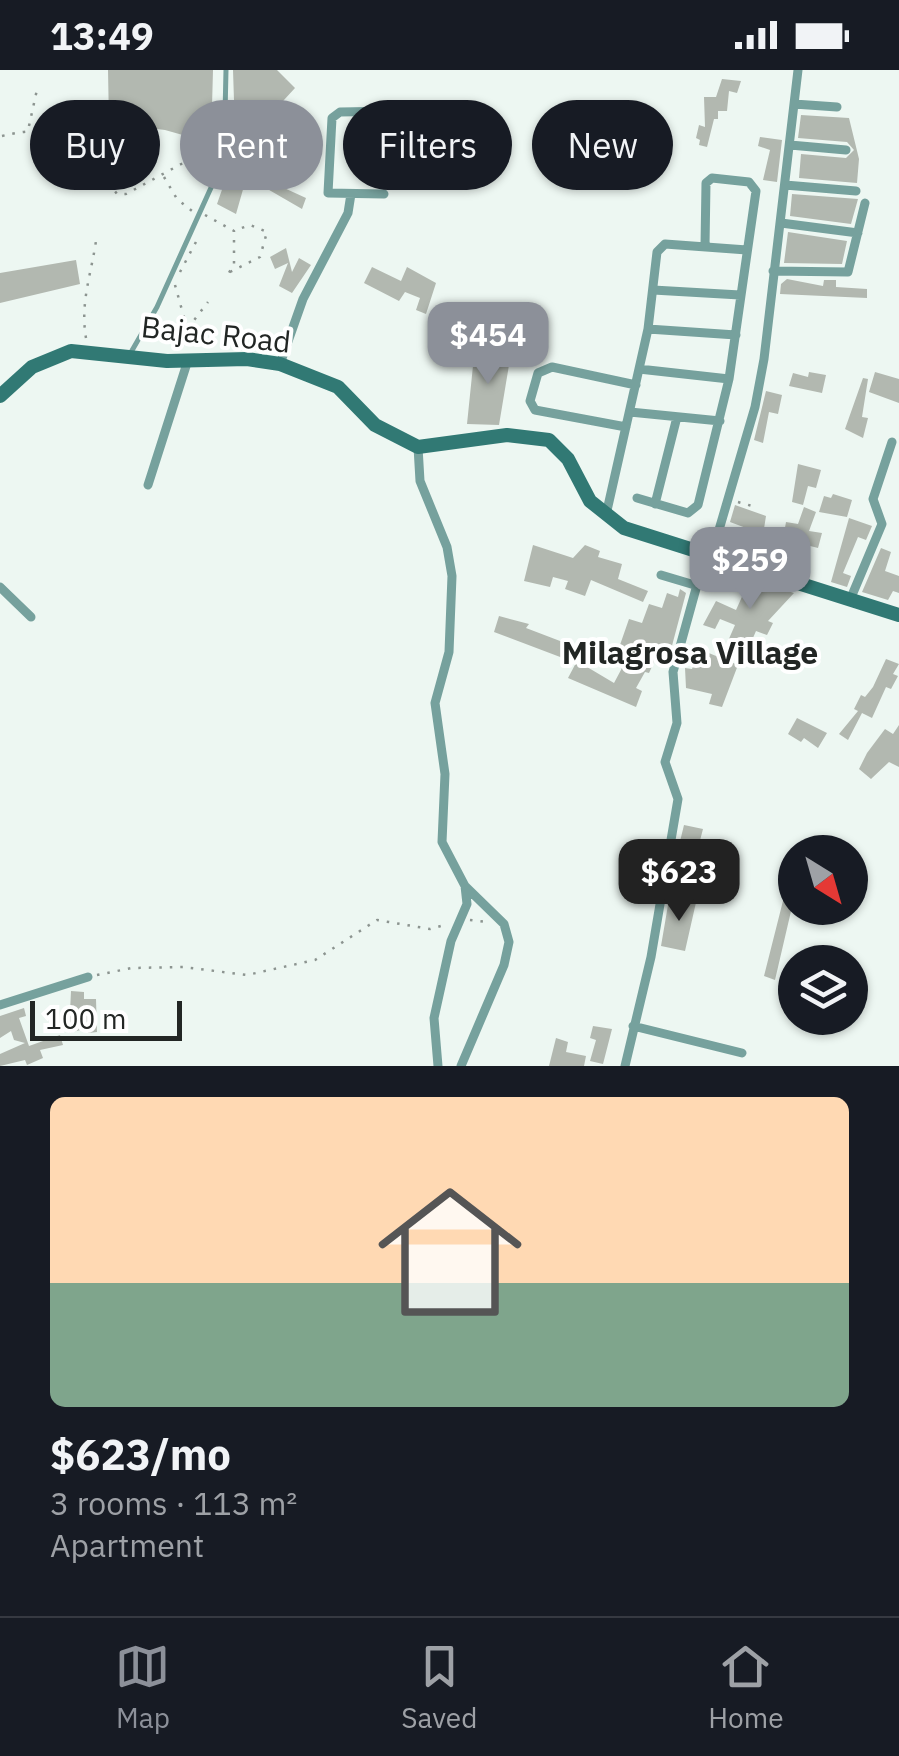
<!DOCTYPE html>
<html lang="en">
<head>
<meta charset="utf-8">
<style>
  body { margin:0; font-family:"IBM Plex Sans",sans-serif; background:#242831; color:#f1f3f6; height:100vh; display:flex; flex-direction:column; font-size:38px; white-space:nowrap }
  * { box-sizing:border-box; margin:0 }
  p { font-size:32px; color:#9ea1a6 }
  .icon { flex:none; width:55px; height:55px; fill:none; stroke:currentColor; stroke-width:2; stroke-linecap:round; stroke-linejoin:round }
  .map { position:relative; height:996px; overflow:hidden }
  .sheet { display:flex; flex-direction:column; background:#171b24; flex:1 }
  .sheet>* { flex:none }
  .guide { position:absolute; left:30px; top:30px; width:840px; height:90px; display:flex; gap:20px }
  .needle { width:65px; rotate:143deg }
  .buttons { position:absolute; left:778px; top:765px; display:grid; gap:20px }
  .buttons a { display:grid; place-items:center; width:90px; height:90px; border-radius:50%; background:#171b24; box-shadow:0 2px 8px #0004; font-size:50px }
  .scale { position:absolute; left:30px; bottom:25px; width:152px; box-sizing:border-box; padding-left:10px; border:5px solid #222624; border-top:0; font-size:28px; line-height:35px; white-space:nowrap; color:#222624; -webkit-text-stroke:8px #fff; paint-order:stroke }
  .price { position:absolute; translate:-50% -85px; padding:0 22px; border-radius:20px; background:#8c9099; color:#fff; font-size:32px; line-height:65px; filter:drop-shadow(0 2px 5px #0008) }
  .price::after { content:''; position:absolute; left:50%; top:60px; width:30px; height:22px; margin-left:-15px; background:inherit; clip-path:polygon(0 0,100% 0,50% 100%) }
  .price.selected { background:#222; color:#fff }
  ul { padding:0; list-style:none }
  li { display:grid; align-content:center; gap:20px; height:530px; padding:0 50px }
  li span { display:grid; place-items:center; height:310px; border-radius:15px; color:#555 }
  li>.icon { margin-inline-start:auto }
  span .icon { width:180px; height:180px; fill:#fffc; stroke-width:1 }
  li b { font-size:42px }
  .tag { padding:0 35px; border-radius:45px; background:#171b24; box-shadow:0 2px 8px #0004; font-size:35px; line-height:90px }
  .tag.selected { background:#8c9099; color:#fff }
  .status { display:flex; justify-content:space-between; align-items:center; height:70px; padding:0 50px; background:#171b24; direction:ltr }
  .status svg { height:28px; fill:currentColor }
  .tab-bar { display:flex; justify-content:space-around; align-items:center; height:140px; border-top:2px solid #363941; background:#171b24; font-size:28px; color:#9ea1a6 }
  .tab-bar a { display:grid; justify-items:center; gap:5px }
  .tab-bar .selected { color:#8c9099 }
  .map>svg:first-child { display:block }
  .building { fill:#b2b8b0 }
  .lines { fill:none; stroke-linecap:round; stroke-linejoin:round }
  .path { stroke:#8c9490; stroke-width:2.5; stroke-dasharray:2.5 8; stroke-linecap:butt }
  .lane { stroke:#76a19d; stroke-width:5 }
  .street { stroke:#76a19d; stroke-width:9 }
  .secondary { stroke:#317974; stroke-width:14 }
  .labels { text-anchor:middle; stroke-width:8; stroke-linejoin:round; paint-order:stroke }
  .street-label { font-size:30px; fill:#222624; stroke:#fff }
  .neighbourhood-label { font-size:32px; font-weight:bold; fill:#222624; stroke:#fff }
</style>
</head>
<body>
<div class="status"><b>13:49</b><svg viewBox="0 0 49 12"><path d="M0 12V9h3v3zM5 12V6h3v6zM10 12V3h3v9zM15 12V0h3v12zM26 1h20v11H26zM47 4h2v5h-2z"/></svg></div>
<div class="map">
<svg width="899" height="996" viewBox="0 0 899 996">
  <rect width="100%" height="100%" fill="#edf7f2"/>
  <path class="building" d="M108,0H213L211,73L165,60L109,53Z
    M233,0H277L295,18L261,55L275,69L270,78L254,64L235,61Z
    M722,9L741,11L737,23L729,21L727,41H718V49H714L707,77L699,75L700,70L696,68L699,55L705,57L704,27H716Z
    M801,45L849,48L859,89L857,113L799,108L801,84L846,88L854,80L847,72L798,68Z
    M760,67L782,70L777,112L763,110L770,80L758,76Z
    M383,79L393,80L392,90L413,89V105H369L370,91H382Z
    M272,100L286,108L282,117L306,128L302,139L264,117Z
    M225,111L244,116L236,144L217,134Z
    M792,124L858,129L851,154L790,146Z
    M788,162L847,171L842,194L784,193Z
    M286,178L292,202L299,188L311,195L292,223L279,216L288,193L275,199L270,187Z
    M76,190L80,214L0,233V203Z
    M372,197L401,211L407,197L436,213L426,244L416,240L420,228L405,222L399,231L364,213Z
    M787,209L823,216L824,210H836V217L867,219V228L780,224L781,214Z
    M485,278L511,283L499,355L467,354L474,286L484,287Z
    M809,302L826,305L822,323L789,316L793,303L808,307Z
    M875,302L899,309V333L869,322Z
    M863,308L868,309L862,347L868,348L863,368L845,359Z
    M766,321L782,325L778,344L769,342L763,373L754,370Z
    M798,394L821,400L816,418L808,416L803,435L792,432Z
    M833,424L852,430L847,447L819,442L824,426L831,428Z
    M735,435L766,446L760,484L784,491L799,502L722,478L725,469L740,474L746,458L730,452Z
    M804,437L816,442L809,461L822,463L818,478L783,469L786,452L798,454Z
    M849,448L872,456L866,470L858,467L843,503L851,506L847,517L831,512Z
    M533,475L573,488L585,475L600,481L598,487L622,494L618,509L648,521L643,532L591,510L585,526L565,519L568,511L553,507L550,517L524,511Z
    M881,478L891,482L885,501L899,506V523L893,521L888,530L862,522Z
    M750,509L794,523L768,551L773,553L767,565L756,561L749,577L728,571L735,555L720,549L715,559L703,555L716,531L736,540Z
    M680,519L686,523L669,587L666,592L656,588L649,603L645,602L636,618L642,621L636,637L568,608L577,591L614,613L622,598L613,595L629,549L642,553L649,534L662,538L667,523L678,527Z
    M499,546L529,554L526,558L581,579L576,593L494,562Z
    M699,579L738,595L722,637L709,634L712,624L686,618L685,598L692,599Z
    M886,589L899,594L893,604L898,606L891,619L886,617L872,648L862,643L848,670L839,664L858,641L854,639L861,625L865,627L873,617Z
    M797,648L827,663L818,678L804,668L801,672L788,664Z
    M899,655V697L889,692L871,709L859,699L867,683L885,659L893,664Z
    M684,755L703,759L697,782L703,784L701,797L675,792Z
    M786,819L795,824L775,910L764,906Z
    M682,824L697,828L685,881L661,876L668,835L678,837Z
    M71,921L84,922V929H96L97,962L88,963V958L69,963Z
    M24,938L26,946L19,948L29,976L60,965L63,975L40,980L43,988L27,995L25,990L0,996V984L25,973L14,970L11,961L0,968V946Z
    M593,956L612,959L603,994L590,991L596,970L590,968Z
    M556,968L568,972L566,982L586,986L584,996H549Z"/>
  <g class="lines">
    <path class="path" d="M29,56L38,15
      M2,66C61,52 54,70 92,107C100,116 110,113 117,124H126L185,92L198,75
      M164,107L177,129L192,141
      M205,145L234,161V194L226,208
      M180,202L197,170
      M230,202L260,187L267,162L250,155L236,160
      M175,215L187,258L180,279
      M188,258L208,232
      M86,268C80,233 91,205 96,171
      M738,432L752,436
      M728,466L740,469
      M470,850L487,852
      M97,905L132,898L183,897L247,905L315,890L377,850L430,859L448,854"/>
    <path class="lane" d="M130,284L157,237L224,89L226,0"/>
    <path class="street" d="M794,34L837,37
      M790,75L846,80
      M785,115L856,121
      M384,124L328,123L332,48L340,42L454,40
      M781,153L858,163
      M773,201L848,202L865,133
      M653,220L740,225
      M648,259L736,265
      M280,294L303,229L348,143L351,124
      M639,299L729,309
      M630,342L720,351
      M626,357L535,340L530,331L538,303L552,297L636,315
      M418,377L420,411L447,477L452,506L449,582L435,633L445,704L442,772L465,816L504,854L509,872L504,895L461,996
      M148,415L188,290
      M637,428L688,443L698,435L729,309L756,121L749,112L712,108L706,113L705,176
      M655,434L677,347
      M606,445L648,259L657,182L665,174L747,180
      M711,487L755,337L764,289L798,0
      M661,505L698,516
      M0,517L31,547
      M850,530L882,454L873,429L892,372
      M0,935L88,907
      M633,956L742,983
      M438,996L434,948L451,871L467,834L465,816
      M625,996L651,887L678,729L665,692L677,653L673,602L705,486"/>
    <path class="secondary" d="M0,326L32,297L71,281L167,291L247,289L280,294L338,317L375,355L418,377L507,365L549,370L568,389L590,431L624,458L899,545"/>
  </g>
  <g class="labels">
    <g class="street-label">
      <text transform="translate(216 265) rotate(6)" y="10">Bajac Road</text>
    </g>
    <g class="neighbourhood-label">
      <text x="690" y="594">Milagrosa Village</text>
    </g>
  </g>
</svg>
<div class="buttons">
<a><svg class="needle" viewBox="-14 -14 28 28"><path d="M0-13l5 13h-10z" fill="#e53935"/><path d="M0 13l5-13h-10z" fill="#9ea1a6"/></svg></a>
<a><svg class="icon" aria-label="layers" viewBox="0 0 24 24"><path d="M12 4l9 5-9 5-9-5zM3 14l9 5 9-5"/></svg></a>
</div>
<div class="scale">100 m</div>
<b class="price" style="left:488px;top:317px">$454</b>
<b class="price" style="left:750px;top:542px">$259</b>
<b class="price selected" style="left:679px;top:854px">$623</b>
<div class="guide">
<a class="tag">Buy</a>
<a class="tag selected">Rent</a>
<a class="tag">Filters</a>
<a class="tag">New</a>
</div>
</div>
<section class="sheet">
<ul>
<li><span style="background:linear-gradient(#ffd9b3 60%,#7fa58c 0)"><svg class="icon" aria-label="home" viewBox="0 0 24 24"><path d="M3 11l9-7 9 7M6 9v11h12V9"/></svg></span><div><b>$623/mo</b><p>3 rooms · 113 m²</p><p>Apartment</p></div></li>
</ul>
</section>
<nav class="tab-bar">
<a class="selected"><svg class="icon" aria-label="map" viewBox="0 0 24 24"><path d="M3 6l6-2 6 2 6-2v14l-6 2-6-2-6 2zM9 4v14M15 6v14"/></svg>Map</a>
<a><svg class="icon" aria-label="saved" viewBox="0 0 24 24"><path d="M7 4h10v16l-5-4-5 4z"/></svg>Saved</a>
<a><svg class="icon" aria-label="home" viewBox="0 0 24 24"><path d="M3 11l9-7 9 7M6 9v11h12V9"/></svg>Home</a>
</nav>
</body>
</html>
